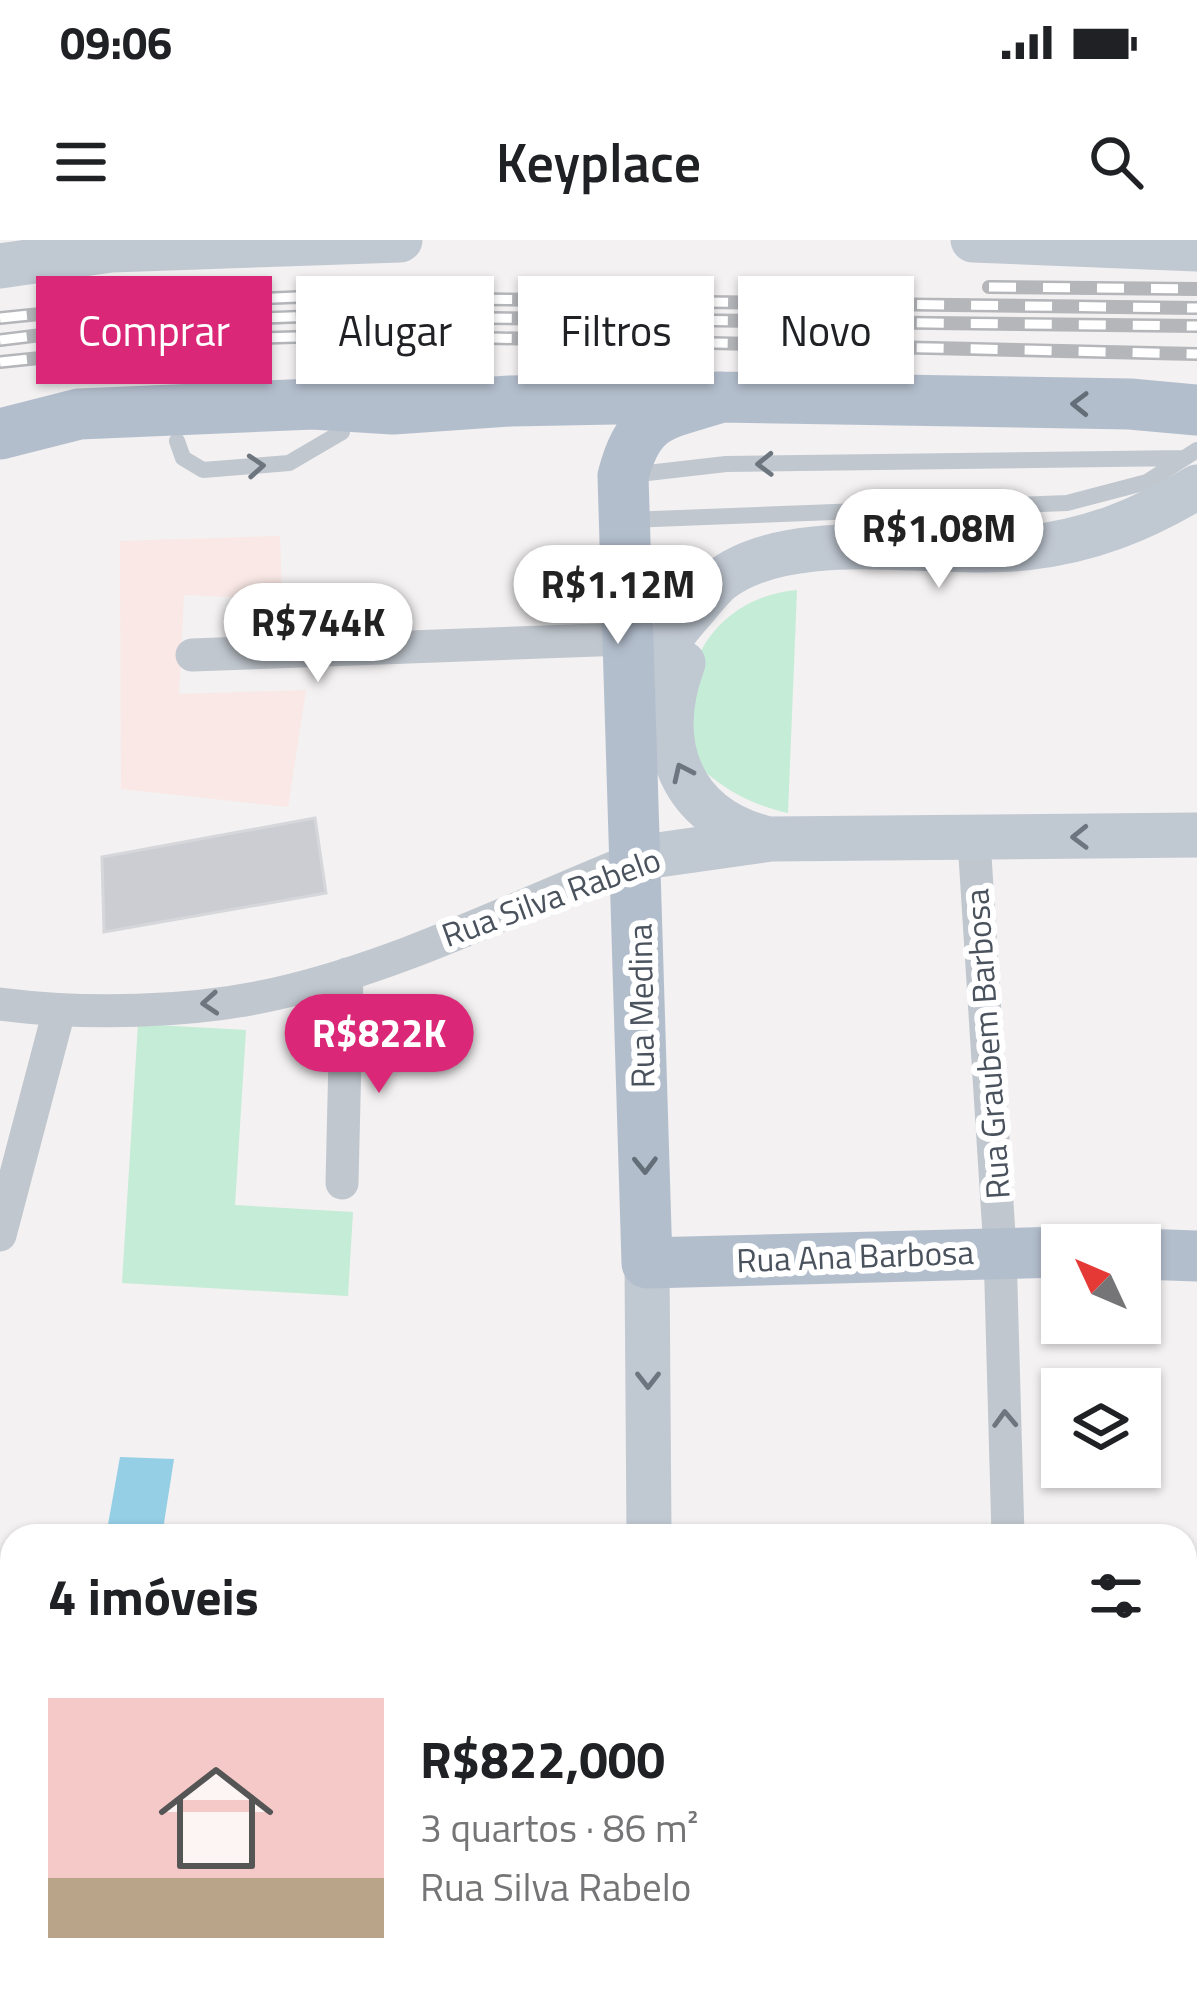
<!DOCTYPE html>
<html lang="pt">
<head>
<meta charset="utf-8">
<style>
  body { margin:0; font-family:"Titillium Web",sans-serif; background:#f6f6f6; color:#202124; height:100vh; display:flex; flex-direction:column; font-size:45px; white-space:nowrap }
  * { box-sizing:border-box; margin:0 }
  p { font-size:39px; color:#757577 }
  .icon { flex:none; width:66px; height:66px; fill:none; stroke:currentColor; stroke-width:2; stroke-linecap:round; stroke-linejoin:round }
  .map { position:relative; flex:1; overflow:hidden }
  .side { position:absolute; left:0px; top:1284px; width:1197px; height:471px; display:flex; flex-direction:column; background:#fff; border-radius:36px 36px 0 0; box-shadow:0 3px 9px #0004 }
  .side>* { flex:none }
  .top-card { position:absolute; left:36px; top:36px; width:1125px; height:108px; display:flex; gap:24px }
  .needle { width:78px; rotate:314deg }
  .fabs { position:absolute; left:1041px; top:984px; display:grid; gap:24px }
  .fabs a { display:grid; place-items:center; width:120px; height:120px; border-radius:0px; background:#fff; box-shadow:0 3px 9px #0004; font-size:60px }
  .price { position:absolute; translate:-50% -102px; padding:0 27px; border-radius:42px; background:#fff; color:#222; font-size:39px; line-height:78px; filter:drop-shadow(0 3px 6px #0008) }
  .price::after { content:''; position:absolute; left:50%; top:72px; width:36px; height:27px; margin-left:-18px; background:inherit; clip-path:polygon(0 0,100% 0,50% 100%) }
  .price.current { background:#db2777; color:#fff }
  ul { padding:0; list-style:none }
  li { display:flex; align-items:center; gap:36px; height:300px; padding:0 48px }
  li+li { border-top:3px solid #e0e0e0 }
  li span { display:grid; place-items:center; flex:none; width:336px; height:240px; border-radius:0px; color:#555 }
  li>.icon { margin-inline-start:auto }
  span .icon { width:144px; height:144px; fill:#fffc; stroke-width:1 }
  li b { font-size:51px }
  h2 { display:flex; justify-content:space-between; align-items:center; height:144px; padding:0 48px; font-size:51px }
  .pill { padding:0 42px; border-radius:0px; background:#fff; box-shadow:0 3px 9px #0004; font-size:42px; line-height:108px }
  .pill.current { background:#db2777; color:#fff }
  .status { display:flex; justify-content:space-between; align-items:center; height:84px; padding:0 60px; background:#fff; direction:ltr }
  .status svg { height:33px; fill:currentColor }
  header { display:flex; justify-content:space-between; align-items:center; height:156px; padding:0 48px; background:#fff; font-size:54px; font-weight:600 }
  .map>svg:first-child { display:block }
  .medical { fill:#f9e8e5 }
  .green { fill:#c4ecd6 }
  .water { fill:#95cfe5 }
  .building { fill:#cbcdd3; stroke:#d5d7db; stroke-width:3 }
  .lines { fill:none; stroke-linecap:round; stroke-linejoin:round }
  .lane { stroke:#c0c7ce; stroke-width:16 }
  .street { stroke:#c0c7ce; stroke-width:33 }
  .secondary { stroke:#c0c8d2; stroke-width:45 }
  .primary { stroke:#b3becd; stroke-width:51 }
  .rail-casing { stroke:#b4b6ba; stroke-width:14 }
  .rail { stroke:#fff; stroke-width:9; stroke-dasharray:27; stroke-linecap:butt }
  .oneway { stroke:#646e79 }
  .oneway2 { stroke:#6d767f }
  .oneway3 { stroke:#6d7680 }
  .labels { text-anchor:middle; stroke-width:12; stroke-linejoin:round; paint-order:stroke }
  .street-label { font-size:33px; fill:#4a535d; stroke:#fff }
</style>
</head>
<body>
<div class="status"><b>09:06</b><svg viewBox="0 0 49 12"><path d="M0 12V9h3v3zM5 12V6h3v6zM10 12V3h3v9zM15 12V0h3v12zM26 1h20v11H26zM47 4h2v5h-2z"/></svg></div>
<header><svg class="icon" aria-label="menu" viewBox="0 0 24 24"><path d="M4 6h16M4 12h16M4 18h16"/></svg>Keyplace<svg class="icon" aria-label="search" viewBox="0 0 24 24"><circle cx="10" cy="10" r="6"/><path d="M15 15l6 6"/></svg></header>
<div class="map">
<svg width="1197" height="1753" viewBox="0 0 1197 1753">
  <rect width="100%" height="100%" fill="#f3f1f1"/>
  <path class="medical" d="M280,296L282,359L184,355L179,454L306,450L288,567L121,549L120,301Z"/>
  <path class="green" d="M797,350L788,573C749,564 723,549 694,522C693,496 685,459 692,435C705,384 749,354 797,350Z
    M138,784L246,790L235,965L353,972L348,1056L122,1043Z"/>
  <path class="water" d="M120,1217L174,1219L162,1296H106Z"/>
  <path class="building" d="M315,578L326,653L104,692L102,617Z
    M826,1743H953L1044,1753H823Z"/>
  <g class="lines">
    <path class="lane" d="M177,201L183,218L203,230L289,223L342,192
      M630,235L726,224L1184,218
      M628,280L1067,263L1147,242L1197,210"/>
    <path class="street" d="M192,415L625,399
      M974,600L1000,1010L1008,1296
      M0,764C86,775 191,773 275,754C400,726 519,665 637,618
      M342,943L347,734
      M0,995L59,771
      M1185,1574L1197,1575
      M0,1586H12
      M165,1753L168,1743"/>
    <path class="secondary" d="M973,0L1197,9
      M0,26L111,10L400,0
      M683,423C653,504 680,577 768,599
      M637,482C644,443 662,405 688,376C698,365 708,351 719,341C792,284 937,318 1026,308C1090,301 1142,280 1197,247
      M637,618L771,599L1197,595
      M647,1023L649,1296
      M1185,1363L1197,1362
      M458,1753L461,1743"/>
    <path class="primary" d="M721,157C663,176 640,172 623,236L647,1023L1062,1012
      M0,194L79,174L313,164L393,169L510,161L721,157L1130,164L1197,170
      M1140,1014L1197,1016"/>
    <defs>
      <path id="rail" d="M989,47L1197,49
        M0,78L149,63L299,57L1197,68
        M0,100L140,83L315,76L1197,86
        M0,122L227,99L360,95L1197,114"/>
    </defs>
    <use href="#rail" class="rail-casing"/>
    <use href="#rail" class="rail"/>
  </g>
  <defs><path id="oneway-chevron" d="M-2-3.5L2.5 0L-2 3.5" fill="none" stroke-width="1.6" stroke-linecap="round" stroke-linejoin="round" transform="scale(3)"/></defs>
  <g class="oneway">
    <use href="#oneway-chevron" transform="translate(1080 164) rotate(-179)"/>
    <use href="#oneway-chevron" transform="translate(645 925) rotate(89)"/>
  </g>
  <g class="oneway2">
    <use href="#oneway-chevron" transform="translate(765 224) rotate(179)"/>
    <use href="#oneway-chevron" transform="translate(256 226) rotate(-4)"/>
    <use href="#oneway-chevron" transform="translate(210 763) rotate(176)"/>
    <use href="#oneway-chevron" transform="translate(1005 1179) rotate(-92)"/>
  </g>
  <g class="oneway3">
    <use href="#oneway-chevron" transform="translate(682 532) rotate(-115)"/>
    <use href="#oneway-chevron" transform="translate(1080 597) rotate(179)"/>
    <use href="#oneway-chevron" transform="translate(648 1140) rotate(90)"/>
  </g>
  <g class="labels">
    <g class="street-label">
      <text transform="translate(551 657) rotate(-20)" y="12">Rua Silva Rabelo</text>
      <text transform="translate(641 766) rotate(-91)" y="12">Rua Medina</text>
      <text transform="translate(987 804) rotate(-94)" y="12">Rua Graubem Barbosa</text>
      <text transform="translate(855 1016) rotate(-2)" y="12">Rua Ana Barbosa</text>
    </g>
  </g>
</svg>
<div class="fabs">
<a><svg class="needle" viewBox="-14 -14 28 28"><path d="M0-13l5 13h-10z" fill="#e53935"/><path d="M0 13l5-13h-10z" fill="#757577"/></svg></a>
<a><svg class="icon" aria-label="layers" viewBox="0 0 24 24"><path d="M12 4l9 5-9 5-9-5zM3 14l9 5 9-5"/></svg></a>
</div>
<b class="price" style="left:939px;top:351px">R$1.08M</b>
<b class="price" style="left:618px;top:407px">R$1.12M</b>
<b class="price" style="left:318px;top:445px">R$744K</b>
<b class="price current" style="left:379px;top:856px">R$822K</b>
<div class="top-card">
<a class="pill current">Comprar</a>
<a class="pill">Alugar</a>
<a class="pill">Filtros</a>
<a class="pill">Novo</a>
</div>
<section class="side">
<h2>4 imóveis<svg class="icon" aria-label="filters" viewBox="0 0 24 24"><path d="M4 7h16M4 17h16"/><circle cx="9" cy="7" r="2"/><circle cx="15" cy="17" r="2"/></svg></h2>
<ul>
<li><span style="background:linear-gradient(#f6c9c9 75%,#b9a48a 0)"><svg class="icon" aria-label="home" viewBox="0 0 24 24"><path d="M3 11l9-7 9 7M6 9v11h12V9"/></svg></span><div><b>R$822,000</b><p>3 quartos · 86 m²</p><p>Rua Silva Rabelo</p></div></li>
</ul>
</section>
</div>
</body>
</html>
